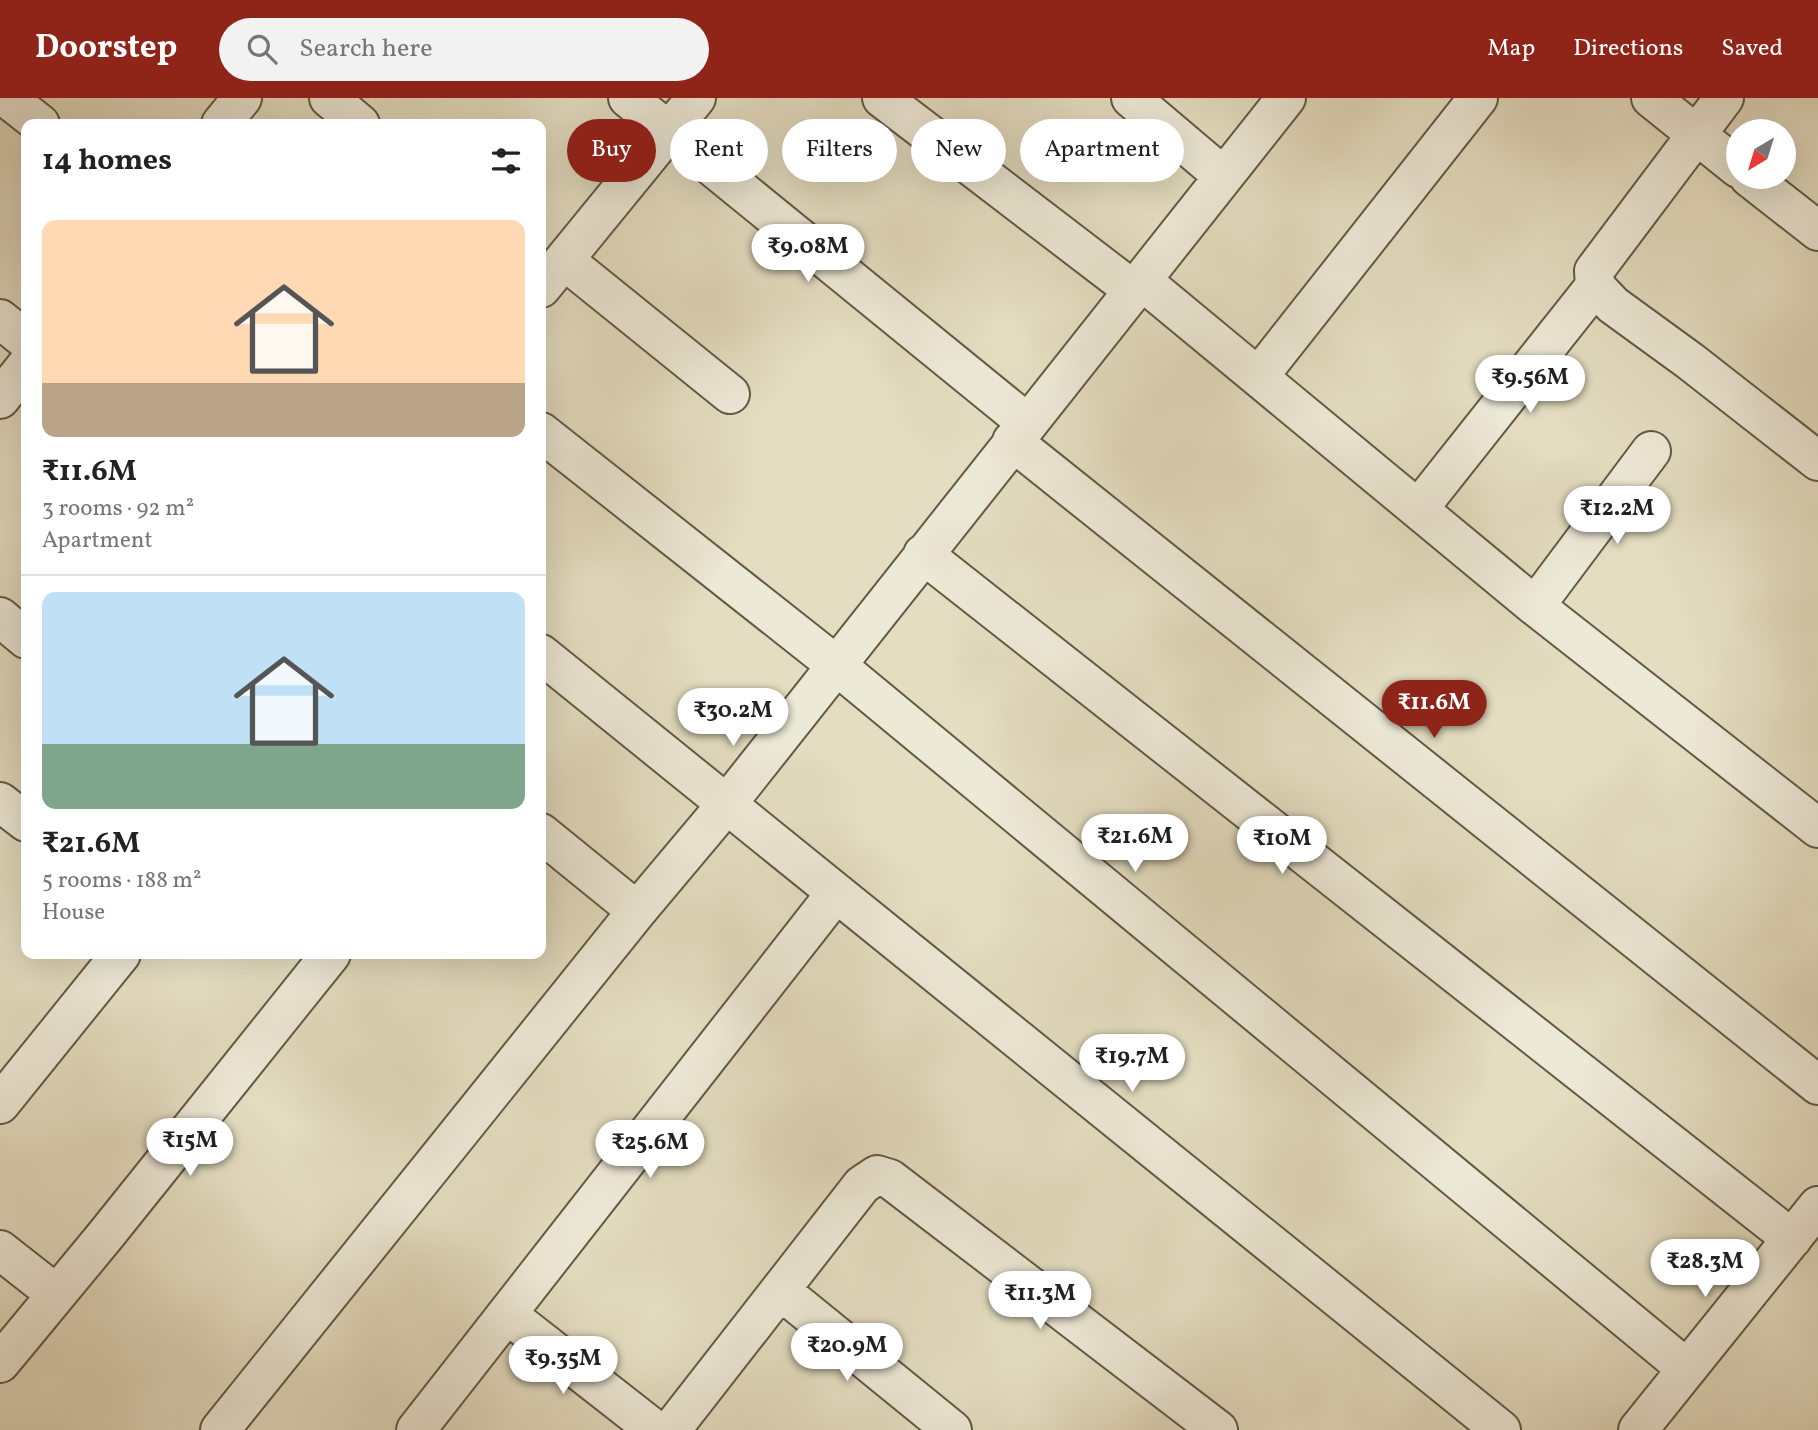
<!DOCTYPE html>
<html lang="en">
<head>
<meta charset="utf-8">
<style>
  body { margin:0; font-family:Vollkorn,serif; background:#f2f2f2; color:#222; height:100vh; display:flex; flex-direction:column; font-size:26px; white-space:nowrap }
  * { box-sizing:border-box; margin:0 }
  p { font-size:23px; color:#767676 }
  .icon { flex:none; width:38px; height:38px; fill:none; stroke:currentColor; stroke-width:2; stroke-linecap:round; stroke-linejoin:round }
  .map { position:relative; flex:1; overflow:hidden }
  .sheet { position:absolute; left:21px; top:21px; width:525px; height:840px; display:flex; flex-direction:column; background:#fff; border-radius:14px; box-shadow:0 7px 28px #0002 }
  .sheet>* { flex:none }
  .banner { position:absolute; left:567px; top:21px; width:665px; height:63px; display:flex; gap:14px }
  .needle { width:46px; rotate:218deg }
  .fabs { position:absolute; left:1726px; top:21px; display:grid; gap:14px }
  .fabs a { display:grid; place-items:center; width:70px; height:70px; border-radius:50%; background:#fff; box-shadow:0 7px 28px #0002; font-size:35px }
  .price { position:absolute; translate:-50% -60px; padding:0 16px; border-radius:24px; background:#fff; color:#222; font-size:23px; line-height:46px; filter:drop-shadow(0 2px 4px #0008) }
  .price::after { content:''; position:absolute; left:50%; top:42px; width:21px; height:16px; margin-left:-10px; background:inherit; clip-path:polygon(0 0,100% 0,50% 100%) }
  .price.selected { background:#8f2418; color:#fff }
  ul { padding:0; list-style:none }
  li { display:grid; align-content:center; gap:14px; height:371px; padding:0 21px }
  li+li { border-top:2px solid #e0e0e0 }
  li span { display:grid; place-items:center; height:217px; border-radius:14px; color:#555 }
  li>.icon { margin-inline-start:auto }
  span .icon { width:126px; height:126px; fill:#fffc; stroke-width:1 }
  li b { font-size:30px }
  h2 { display:flex; justify-content:space-between; align-items:center; height:84px; padding:0 21px; font-size:30px }
  .pill { padding:0 24px; border-radius:32px; background:#fff; box-shadow:0 7px 28px #0002; font-size:24px; line-height:63px }
  .pill.selected { background:#8f2418; color:#fff }
  header { display:flex; align-items:center; gap:42px; box-sizing:border-box; height:98px; padding:0 35px; background:#8f2418; color:#fff }
  header strong { font-size:33px }
  nav { display:flex; gap:38px; margin-inline-start:auto; font-size:24px }
  .search { width:490px; height:63px; background:#f2f2f2; display:flex; align-items:center; gap:18px; box-sizing:border-box; padding:0 24px; border-radius:38px; color:#767676; font-size:26px }
  .map>svg:first-child { display:block }
  .lines { fill:none; stroke-linecap:round; stroke-linejoin:round }
  .minor-casing { stroke:#645944; stroke-width:42 }
  .minor { stroke:#ede9d7; stroke-width:38 }
</style>
</head>
<body>
<header>
<strong>Doorstep</strong>
<div class="search"><svg class="icon" aria-label="search" viewBox="0 0 24 24"><circle cx="10" cy="10" r="6"/><path d="M15 15l6 6"/></svg>Search here</div>
<nav><a>Map</a><a>Directions</a><a>Saved</a></nav>
</header>
<div class="map">
<svg width="1818" height="1332" viewBox="0 0 1818 1332">
  <rect width="100%" height="100%" fill="#e4ddc1"/>
  <filter id="stains"><feTurbulence type="fractalNoise" baseFrequency=".00286" numOctaves="4"/><feColorMatrix values="0 0 0 0 .2 0 0 0 0 .09 0 0 0 0 .02 0 0 0 .5 -.17"/></filter>
  <radialGradient id="worn" r=".72"><stop offset=".6" stop-color="#630" stop-opacity="0"/><stop offset="1" stop-color="#630" stop-opacity=".3"/></radialGradient>
  <g class="lines">
    <defs>
      <path id="minor" d="M7,0L40,26
        M329,0L360,26
        M628,0L1027,325
        M882,0L1133,192
        M1131,0L1223,78
        M1651,0L1738,70
        M1724,0L1594,173L1595,188L1613,207L1690,263L1818,363
        M221,26L242,0
        M1749,79L1818,133
        M564,162L730,296
        M1141,182L1535,508L1818,730
        M541,190L696,0
        M0,221L26,242
        M1259,278L1478,0
        M0,301L26,268
        M541,334L836,567L1687,1271
        M1012,343L1818,987
        M1419,410L1595,188
        M923,456L1792,1141
        M1535,508L1651,353
        M0,519L26,541
        M541,556L1501,1332
        M0,704L26,724
        M541,735L637,813
        M0,1006L121,856
        M0,1152L56,1196
        M780,1192L952,1332
        M508,1217L655,1332
        M0,1265L105,1138L331,856
        M220,1332L637,813L726,707L1286,0
        M416,1332L836,795
        M671,1332L862,1087L877,1077L890,1081L1218,1332
        M1638,1332L1818,1108"/>
    </defs>
    <use href="#minor" class="minor-casing"/>
    <use href="#minor" class="minor"/>
  </g>
  <rect width="100%" height="100%" filter="url(#stains)"/>
  <rect width="100%" height="100%" fill="url(#worn)"/>
</svg>
<div class="fabs">
<a><svg class="needle" viewBox="-14 -14 28 28"><path d="M0-13l5 13h-10z" fill="#e53935"/><path d="M0 13l5-13h-10z" fill="#767676"/></svg></a>
</div>
<b class="price" style="left:808px;top:186px">₹9.08M</b>
<b class="price" style="left:1530px;top:317px">₹9.56M</b>
<b class="price" style="left:1617px;top:448px">₹12.2M</b>
<b class="price selected" style="left:1434px;top:642px">₹11.6M</b>
<b class="price" style="left:733px;top:650px">₹30.2M</b>
<b class="price" style="left:1135px;top:776px">₹21.6M</b>
<b class="price" style="left:1282px;top:778px">₹10M</b>
<b class="price" style="left:1132px;top:996px">₹19.7M</b>
<b class="price" style="left:190px;top:1080px">₹15M</b>
<b class="price" style="left:650px;top:1082px">₹25.6M</b>
<b class="price" style="left:1705px;top:1201px">₹28.3M</b>
<b class="price" style="left:1040px;top:1233px">₹11.3M</b>
<b class="price" style="left:847px;top:1285px">₹20.9M</b>
<b class="price" style="left:563px;top:1298px">₹9.35M</b>
<div class="banner">
<a class="pill selected">Buy</a>
<a class="pill">Rent</a>
<a class="pill">Filters</a>
<a class="pill">New</a>
<a class="pill">Apartment</a>
</div>
<section class="sheet">
<h2>14 homes<svg class="icon" aria-label="filters" viewBox="0 0 24 24"><path d="M4 7h16M4 17h16"/><circle cx="9" cy="7" r="2"/><circle cx="15" cy="17" r="2"/></svg></h2>
<ul>
<li><span style="background:linear-gradient(#ffd9b3 75%,#b9a48a 0)"><svg class="icon" aria-label="home" viewBox="0 0 24 24"><path d="M3 11l9-7 9 7M6 9v11h12V9"/></svg></span><div><b>₹11.6M</b><p>3 rooms · 92 m²</p><p>Apartment</p></div></li>
<li><span style="background:linear-gradient(#bfe0f5 70%,#7fa58c 0)"><svg class="icon" aria-label="home" viewBox="0 0 24 24"><path d="M3 11l9-7 9 7M6 9v11h12V9"/></svg></span><div><b>₹21.6M</b><p>5 rooms · 188 m²</p><p>House</p></div></li>
</ul>
</section>
</div>
</body>
</html>
